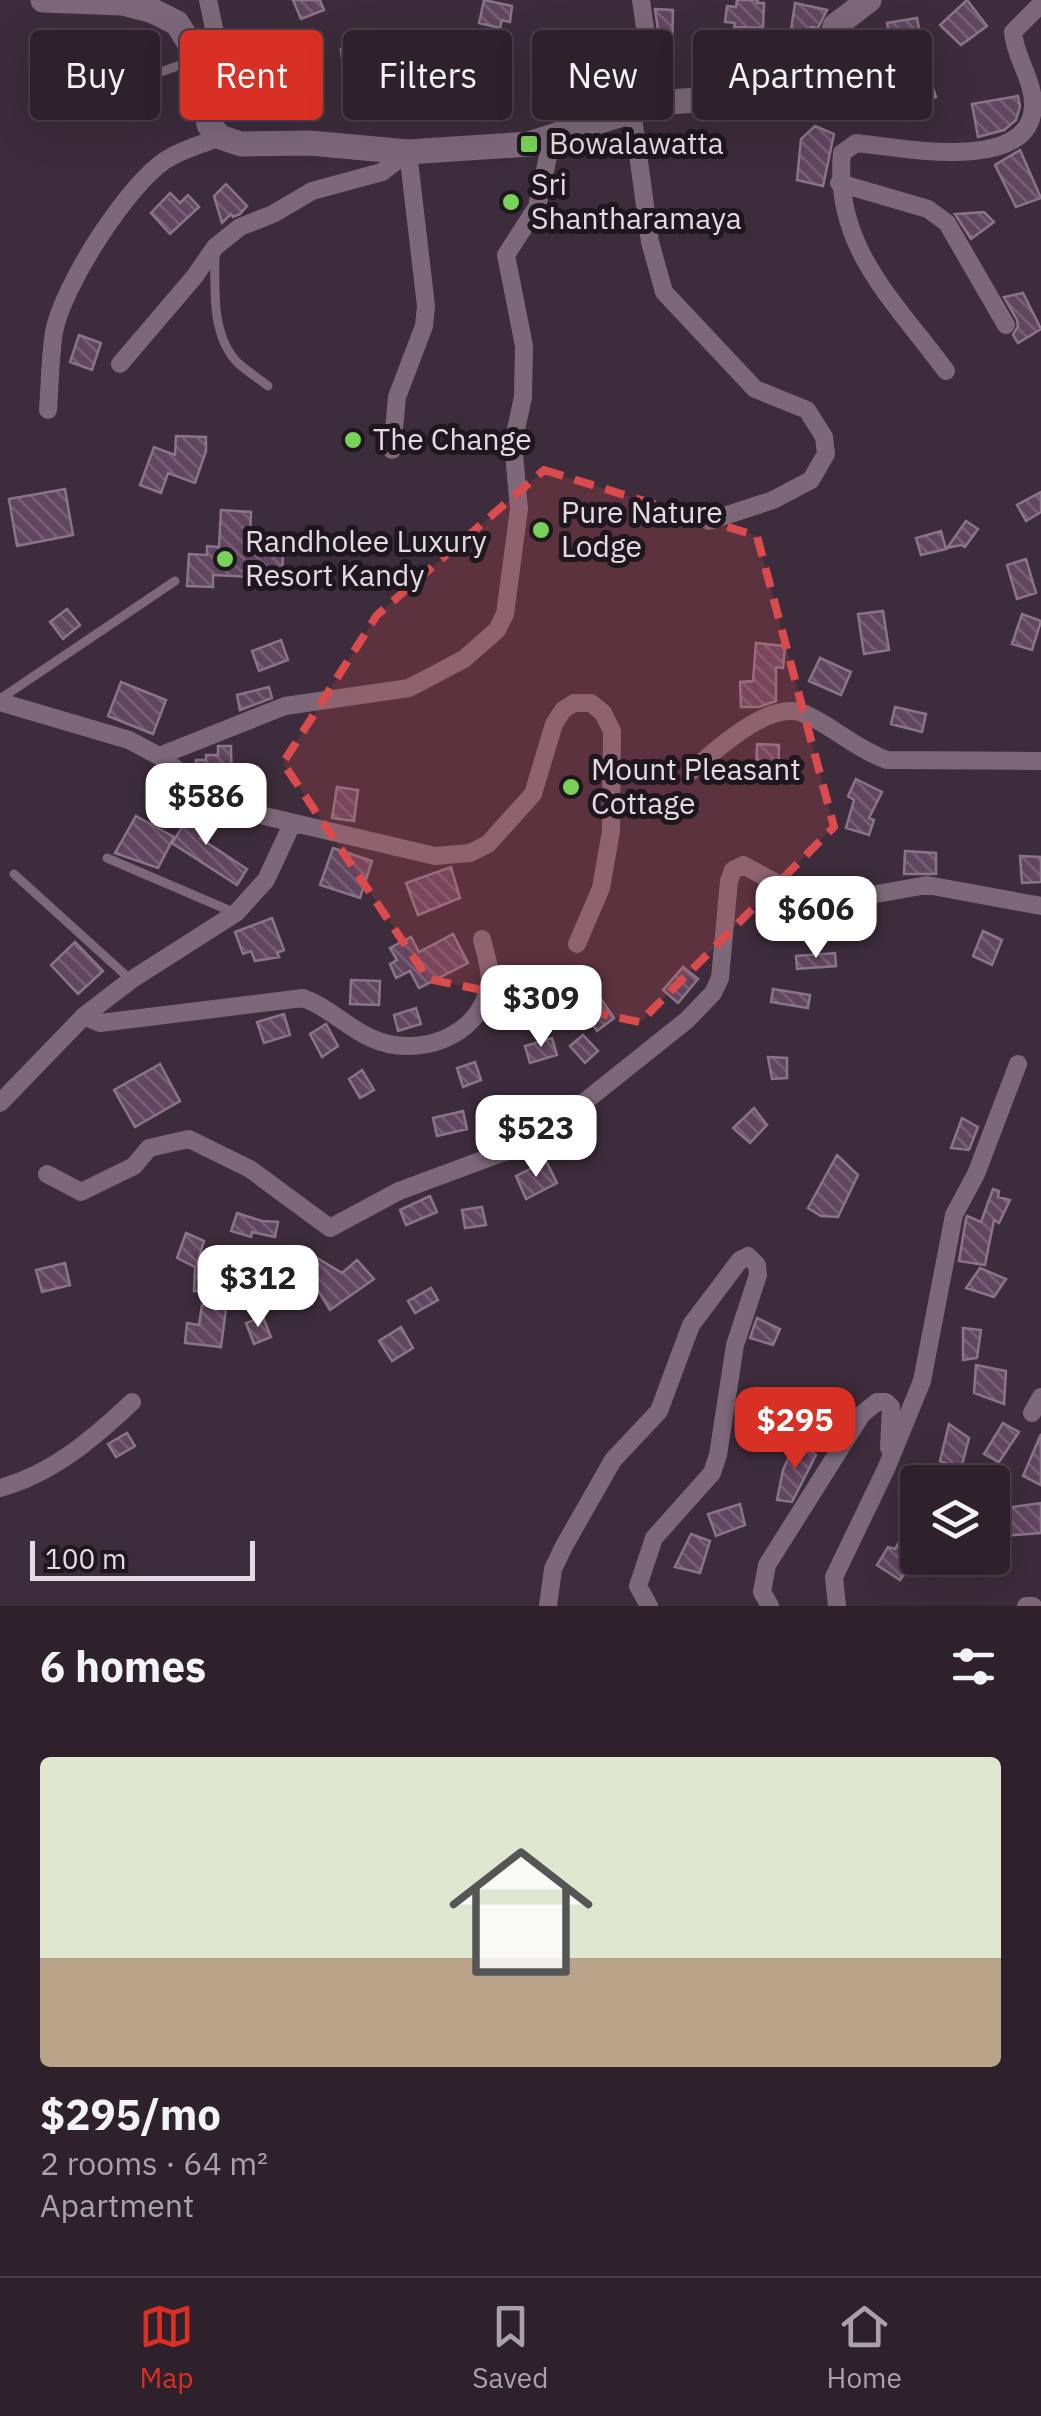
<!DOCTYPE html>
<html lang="en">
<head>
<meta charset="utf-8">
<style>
  body { margin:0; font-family:"IBM Plex Sans",sans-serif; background:#3a2e38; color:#f1f3f6; height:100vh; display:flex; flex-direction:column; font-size:38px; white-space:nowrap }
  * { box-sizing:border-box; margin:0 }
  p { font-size:32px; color:#a7a3a9 }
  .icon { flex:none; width:55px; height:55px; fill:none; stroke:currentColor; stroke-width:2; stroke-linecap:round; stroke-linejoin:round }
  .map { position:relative; height:1606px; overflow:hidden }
  .side { display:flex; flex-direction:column; background:#2e212c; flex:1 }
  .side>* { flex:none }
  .banner { position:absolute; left:30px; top:30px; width:982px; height:90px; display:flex; gap:20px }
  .buttons { position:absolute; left:900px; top:1465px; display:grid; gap:20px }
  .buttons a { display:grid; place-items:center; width:110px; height:110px; border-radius:10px; background:#2e212c; box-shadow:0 10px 40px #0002,0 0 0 2px #493e48; font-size:50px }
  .scale { position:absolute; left:30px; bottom:25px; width:225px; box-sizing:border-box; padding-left:10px; border:5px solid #e5d9e3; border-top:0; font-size:28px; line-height:35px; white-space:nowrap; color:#e5d9e3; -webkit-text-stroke:8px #1f171e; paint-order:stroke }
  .price { position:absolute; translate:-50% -85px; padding:0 22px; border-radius:20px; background:#fff; color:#222; font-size:32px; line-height:65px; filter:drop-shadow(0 2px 5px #0008) }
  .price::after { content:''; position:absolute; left:50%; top:60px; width:30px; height:22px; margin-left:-15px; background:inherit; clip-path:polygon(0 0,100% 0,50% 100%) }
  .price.selected { background:#d93025; color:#fff }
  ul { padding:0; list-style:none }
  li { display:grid; align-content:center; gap:20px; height:530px; padding:0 40px }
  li+li { border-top:2px solid #493e48 }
  li span { display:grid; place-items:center; height:310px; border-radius:10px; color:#555 }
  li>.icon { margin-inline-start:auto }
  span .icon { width:180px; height:180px; fill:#fffc; stroke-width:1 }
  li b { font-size:42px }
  h2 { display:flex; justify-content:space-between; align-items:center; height:120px; padding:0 40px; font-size:42px }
  .tag { padding:0 35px; border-radius:10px; background:#2e212c; box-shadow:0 10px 40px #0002,0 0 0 2px #493e48; font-size:35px; line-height:90px }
  .tag.selected { background:#d93025; color:#fff }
  .menu { display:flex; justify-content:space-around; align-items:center; height:140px; border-top:2px solid #493e48; background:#2e212c; font-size:28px; color:#a7a3a9 }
  .menu a { display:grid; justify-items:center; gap:5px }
  .menu .selected { color:#d93025 }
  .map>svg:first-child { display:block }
  .building { fill:url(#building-back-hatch); stroke:#897587; stroke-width:2.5 }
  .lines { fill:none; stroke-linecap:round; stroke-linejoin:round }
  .lane { stroke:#7c6879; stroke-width:9 }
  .street { stroke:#7c6879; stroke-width:18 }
  .secondary { stroke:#7c6879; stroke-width:25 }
  .marked { fill:#d94b4d; fill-opacity:0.2; stroke:#d94b4d; stroke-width:8; stroke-dasharray:20 12; stroke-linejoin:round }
  .poi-dot { fill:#78d158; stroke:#1f171e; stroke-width:4 }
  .labels { text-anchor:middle; stroke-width:10; stroke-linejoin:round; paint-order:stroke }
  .poi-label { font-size:30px; fill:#e5d9e3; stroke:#1f171e; text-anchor:start }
</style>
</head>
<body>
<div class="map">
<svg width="1041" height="1606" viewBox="0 0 1041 1606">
  <defs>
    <pattern id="building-back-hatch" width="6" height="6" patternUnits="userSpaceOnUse" patternTransform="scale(2.5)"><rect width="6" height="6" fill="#62455f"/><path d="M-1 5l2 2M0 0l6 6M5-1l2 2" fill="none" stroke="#785f76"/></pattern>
  </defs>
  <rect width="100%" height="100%" fill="#3d2c3b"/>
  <path class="building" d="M293,0H320L324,10L301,19Z
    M484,0L512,6L510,22L502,20L500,28L479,23Z
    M737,0H758L757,3H764L763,28L734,27L735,23L725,22L727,6L736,7Z
    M967,0L987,26L961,45L940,25Z
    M795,3L827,10L818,28L811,27L808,64L784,77Z
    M655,9L673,10L672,51H661Z
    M917,18L923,50L895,59L887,23Z
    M68,30L75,56L48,63L41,37Z
    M377,45L380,73L344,77L341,49Z
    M720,46L754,49L751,80H717Z
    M269,68L291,73L285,97L290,99L286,114L250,103L254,88L264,91Z
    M929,77L936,97L906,108L900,84Z
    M586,82L594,106L564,116L556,92Z
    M1018,96L1020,106L1016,120L1004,130L978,137L972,104Z
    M815,126L834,134L823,186L797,180L801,139Z
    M1020,150L1041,198L1016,207L995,165Z
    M226,184L247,206L240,214L233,217L231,214L222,223L214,196Z
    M170,193L180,203L188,195L199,207L170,234L151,213Z
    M984,212L994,222L971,239L955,214Z
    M1023,293L1041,329L1018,343L1013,335L1018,326L1017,320L1004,297Z
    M79,335L101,343L92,370L70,362Z
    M176,436L206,437V451L195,483L168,473L161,493L140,485L154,447L175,455Z
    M65,489L73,535L17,546L9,499Z
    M1041,492V512L1026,521L1017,505Z
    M221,510L251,512L250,538L284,540L282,574L254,572L253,577L213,575V587L187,586L189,554L207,555V546L219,547Z
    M966,521L978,529L965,547L961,545L947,548Z
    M941,531L946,549L921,555L916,538Z
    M1026,559L1036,593L1017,599L1007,565Z
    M67,609L80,625L63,639L50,622Z
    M883,611L889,650L864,654L858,614Z
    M1022,614L1041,621L1032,650L1012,644Z
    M281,640L288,660L259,671L252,651Z
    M756,643L785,646L783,668L776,667V701L759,707H741L740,682L753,681Z
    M820,658L851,672L841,695L809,681Z
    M121,682L166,700L153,734L108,716Z
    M269,687L272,698L240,710L237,695Z
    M895,707L926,714L922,732L891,724Z
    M757,744L779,745L778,782H756Z
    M218,746H231L232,788L196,768V760H206V755H218Z
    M856,779L882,792L869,818L874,820L869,835L846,828L854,800L848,796Z
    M337,787L358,790L354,821L332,818Z
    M194,808L211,819L200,838L247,869L237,885L172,843Z
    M136,816L174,837L158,868L115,853Z
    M333,848L372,861L360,898L320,885Z
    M905,851L936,853V874H904Z
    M1020,856L1041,857V882L1022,883Z
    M451,867L460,898L418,915L406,883Z
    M272,918L284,950L277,953L279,957L255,961L251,951L243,954L235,932Z
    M983,931L1002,940L992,965L973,956Z
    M453,934L468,963L419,988L410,971L396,978L390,964L397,960L390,948L411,937L419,952Z
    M75,942L103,971L78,994L51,965Z
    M835,953L836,966L797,969L796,956Z
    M683,967L698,979L678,1003L663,990Z
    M351,980L380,981L379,1005L350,1004Z
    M773,989L810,995L808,1008L771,1002Z
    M601,999L614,1018L597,1031L584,1012Z
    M416,1008L421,1024L398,1031L394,1015Z
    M284,1014L290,1035L264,1043L257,1022Z
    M326,1024L338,1046L322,1057L310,1034Z
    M583,1035L598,1051L585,1063L570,1046Z
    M552,1038L557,1055L530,1063L525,1046Z
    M768,1057L787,1058V1078L772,1079Z
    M475,1062L481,1080L463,1087L457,1068Z
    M160,1064L180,1101L135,1127L114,1090Z
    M362,1070L374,1090L360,1098L349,1079Z
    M754,1108L767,1125L750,1143L733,1128Z
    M463,1111L467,1129L437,1136L433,1118Z
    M962,1118L978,1127L969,1150L951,1148Z
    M837,1155L858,1175L838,1217L821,1216L808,1208Z
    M546,1161L557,1183L526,1199L516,1176Z
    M993,1189L999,1191L998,1197L1010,1200L999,1223L994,1220L985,1265L959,1261L966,1219L967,1216L981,1222Z
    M430,1196L437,1212L406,1225L400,1210Z
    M482,1207L486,1225L465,1228L462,1210Z
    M237,1213L262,1221L278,1222L275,1237L252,1232L251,1237L231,1231Z
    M186,1233L204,1241L197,1264L215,1268L213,1292L194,1291L195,1267L177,1258Z
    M309,1253L342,1273L357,1260L374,1279L330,1310L317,1289L296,1276Z
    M65,1263L70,1285L42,1292L36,1270Z
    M980,1268L1006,1279L994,1297L966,1288Z
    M431,1288L438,1300L415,1313L408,1301Z
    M202,1305L226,1309L221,1347L185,1343L187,1323L199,1325Z
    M263,1317L271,1337L254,1344L246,1323Z
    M757,1318L780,1329L773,1345L750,1338Z
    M401,1327L413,1348L392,1361L379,1341Z
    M963,1328L981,1330L977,1358L963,1360Z
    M976,1365L1006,1371L1004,1404L974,1393Z
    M747,1405L769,1413L758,1444H740Z
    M1003,1423L1019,1432L999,1462L984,1454Z
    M949,1424L969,1438L961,1469L940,1461Z
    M127,1433L135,1446L116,1457L108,1444Z
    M1041,1434V1485L1023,1476Z
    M796,1441L816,1455L792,1502L777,1500L783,1470Z
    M1041,1503V1533L1004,1536L1005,1508Z
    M740,1504L745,1525L716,1536L708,1514Z
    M691,1534L710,1541L700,1573L675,1567Z
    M903,1536L918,1545V1553L900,1580L877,1565L888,1547L895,1549Z"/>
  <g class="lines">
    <path class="lane" d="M68,115L117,87L198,59
      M215,253C215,288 211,333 236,361C245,370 258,378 268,386
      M0,699L175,581
      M107,858L233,912
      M14,874L131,980"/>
    <path class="street" d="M641,0L656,103
      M199,59L215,33L208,0
      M632,110L650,242L664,292L755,389L807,410L824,437L826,454L811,480L773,500L709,521
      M839,183L928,209L947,223L1006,325
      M120,364L195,276L215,247L240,227L273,214L312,191L382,172L408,152
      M946,371C894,300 833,247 842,153L856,143C897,147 1031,175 1033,106C1034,80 1015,58 1013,32L1041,4
      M48,410C50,384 50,357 54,332C62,287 129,181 169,158C184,149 203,144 220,137
      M392,450L397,397L424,326L426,306L408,152
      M0,702L129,740L159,756L198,786L252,813L435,856L470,853L488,844L533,794L554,724L563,710L574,703H591L603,713L612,731L611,831L601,888L577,944
      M159,756L285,706L409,688L464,659L497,630L505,614L519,509L513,443L523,397L524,346L506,255L537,207L552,138
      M690,772C715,751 770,698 805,714C834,727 856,749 887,760L1041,761
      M84,1016L100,1023L303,998C329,1007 346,1027 371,1038C416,1059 480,1038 489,985C492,971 485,953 482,939
      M0,1103L84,1016L131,980L236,913L266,880L292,824
      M47,1174L81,1192L134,1166L149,1148L189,1139L250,1169L330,1228L399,1191L515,1148L548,1131L687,1020L713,993L720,978L729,881L733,870L743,865L788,889L820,899L854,898L927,885L1041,906
      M1032,1413L1041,1397
      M0,1488C52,1474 94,1438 132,1402
      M548,1606L553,1569L564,1546L613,1460L659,1411L691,1325L740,1260L748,1256L757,1265L758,1275L735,1345L718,1455L712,1473L654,1538L638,1586L649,1606
      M770,1606L762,1592L767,1565L862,1414L877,1402H886L891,1407L889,1448
      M837,1606L834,1577L886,1469L922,1381L954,1215L976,1174L1018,1064
      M1026,1606H1033"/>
    <path class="secondary" d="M43,0L122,3L153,11L177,23L199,59L209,125L220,137L241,144L310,143L408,152L529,144L656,103L792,93L811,84L825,70L835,26L869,0"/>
  </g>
  <path class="marked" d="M544,470L757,536L834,827L640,1022L428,979L283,763L377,615Z"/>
  <g class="poi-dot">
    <rect x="519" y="134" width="20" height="20" rx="5"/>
    <circle cx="511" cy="202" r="10"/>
    <circle cx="353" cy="440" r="10"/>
    <circle cx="541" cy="530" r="10"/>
    <circle cx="225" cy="559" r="10"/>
    <circle cx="571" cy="787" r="10"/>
  </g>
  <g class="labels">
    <g class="poi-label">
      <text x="549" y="154">Bowalawatta</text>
      <text x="531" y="195">Sri<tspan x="531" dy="34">Shantharamaya</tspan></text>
      <text x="373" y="450">The Change</text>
      <text x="561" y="523">Pure Nature<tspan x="561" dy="34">Lodge</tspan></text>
      <text x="245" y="552">Randholee Luxury<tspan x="245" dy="34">Resort Kandy</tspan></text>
      <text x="591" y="780">Mount Pleasant<tspan x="591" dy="34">Cottage</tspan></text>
    </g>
  </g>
</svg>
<div class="buttons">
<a><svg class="icon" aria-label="layers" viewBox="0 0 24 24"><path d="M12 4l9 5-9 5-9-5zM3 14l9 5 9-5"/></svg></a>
</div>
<div class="scale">100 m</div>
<b class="price" style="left:206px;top:848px">$586</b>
<b class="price" style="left:816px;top:961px">$606</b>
<b class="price" style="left:541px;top:1050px">$309</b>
<b class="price" style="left:536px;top:1180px">$523</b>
<b class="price" style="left:258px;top:1330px">$312</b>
<b class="price selected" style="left:795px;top:1472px">$295</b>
<div class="banner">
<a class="tag">Buy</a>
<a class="tag selected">Rent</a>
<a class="tag">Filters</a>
<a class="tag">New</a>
<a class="tag">Apartment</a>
</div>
</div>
<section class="side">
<h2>6 homes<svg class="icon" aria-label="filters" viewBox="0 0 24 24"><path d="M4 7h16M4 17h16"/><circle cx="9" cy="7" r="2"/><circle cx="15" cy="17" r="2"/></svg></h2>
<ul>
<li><span style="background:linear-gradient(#dfe7d0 65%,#b9a48a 0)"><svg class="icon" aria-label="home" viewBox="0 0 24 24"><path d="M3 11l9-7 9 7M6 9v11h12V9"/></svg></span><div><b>$295/mo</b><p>2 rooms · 64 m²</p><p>Apartment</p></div></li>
</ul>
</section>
<nav class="menu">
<a class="selected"><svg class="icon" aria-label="map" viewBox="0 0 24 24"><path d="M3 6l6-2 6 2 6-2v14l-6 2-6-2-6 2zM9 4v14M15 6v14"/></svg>Map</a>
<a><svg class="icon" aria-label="saved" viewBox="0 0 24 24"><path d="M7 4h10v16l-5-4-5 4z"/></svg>Saved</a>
<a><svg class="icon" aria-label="home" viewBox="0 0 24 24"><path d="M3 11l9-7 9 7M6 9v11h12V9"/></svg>Home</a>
</nav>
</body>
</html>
